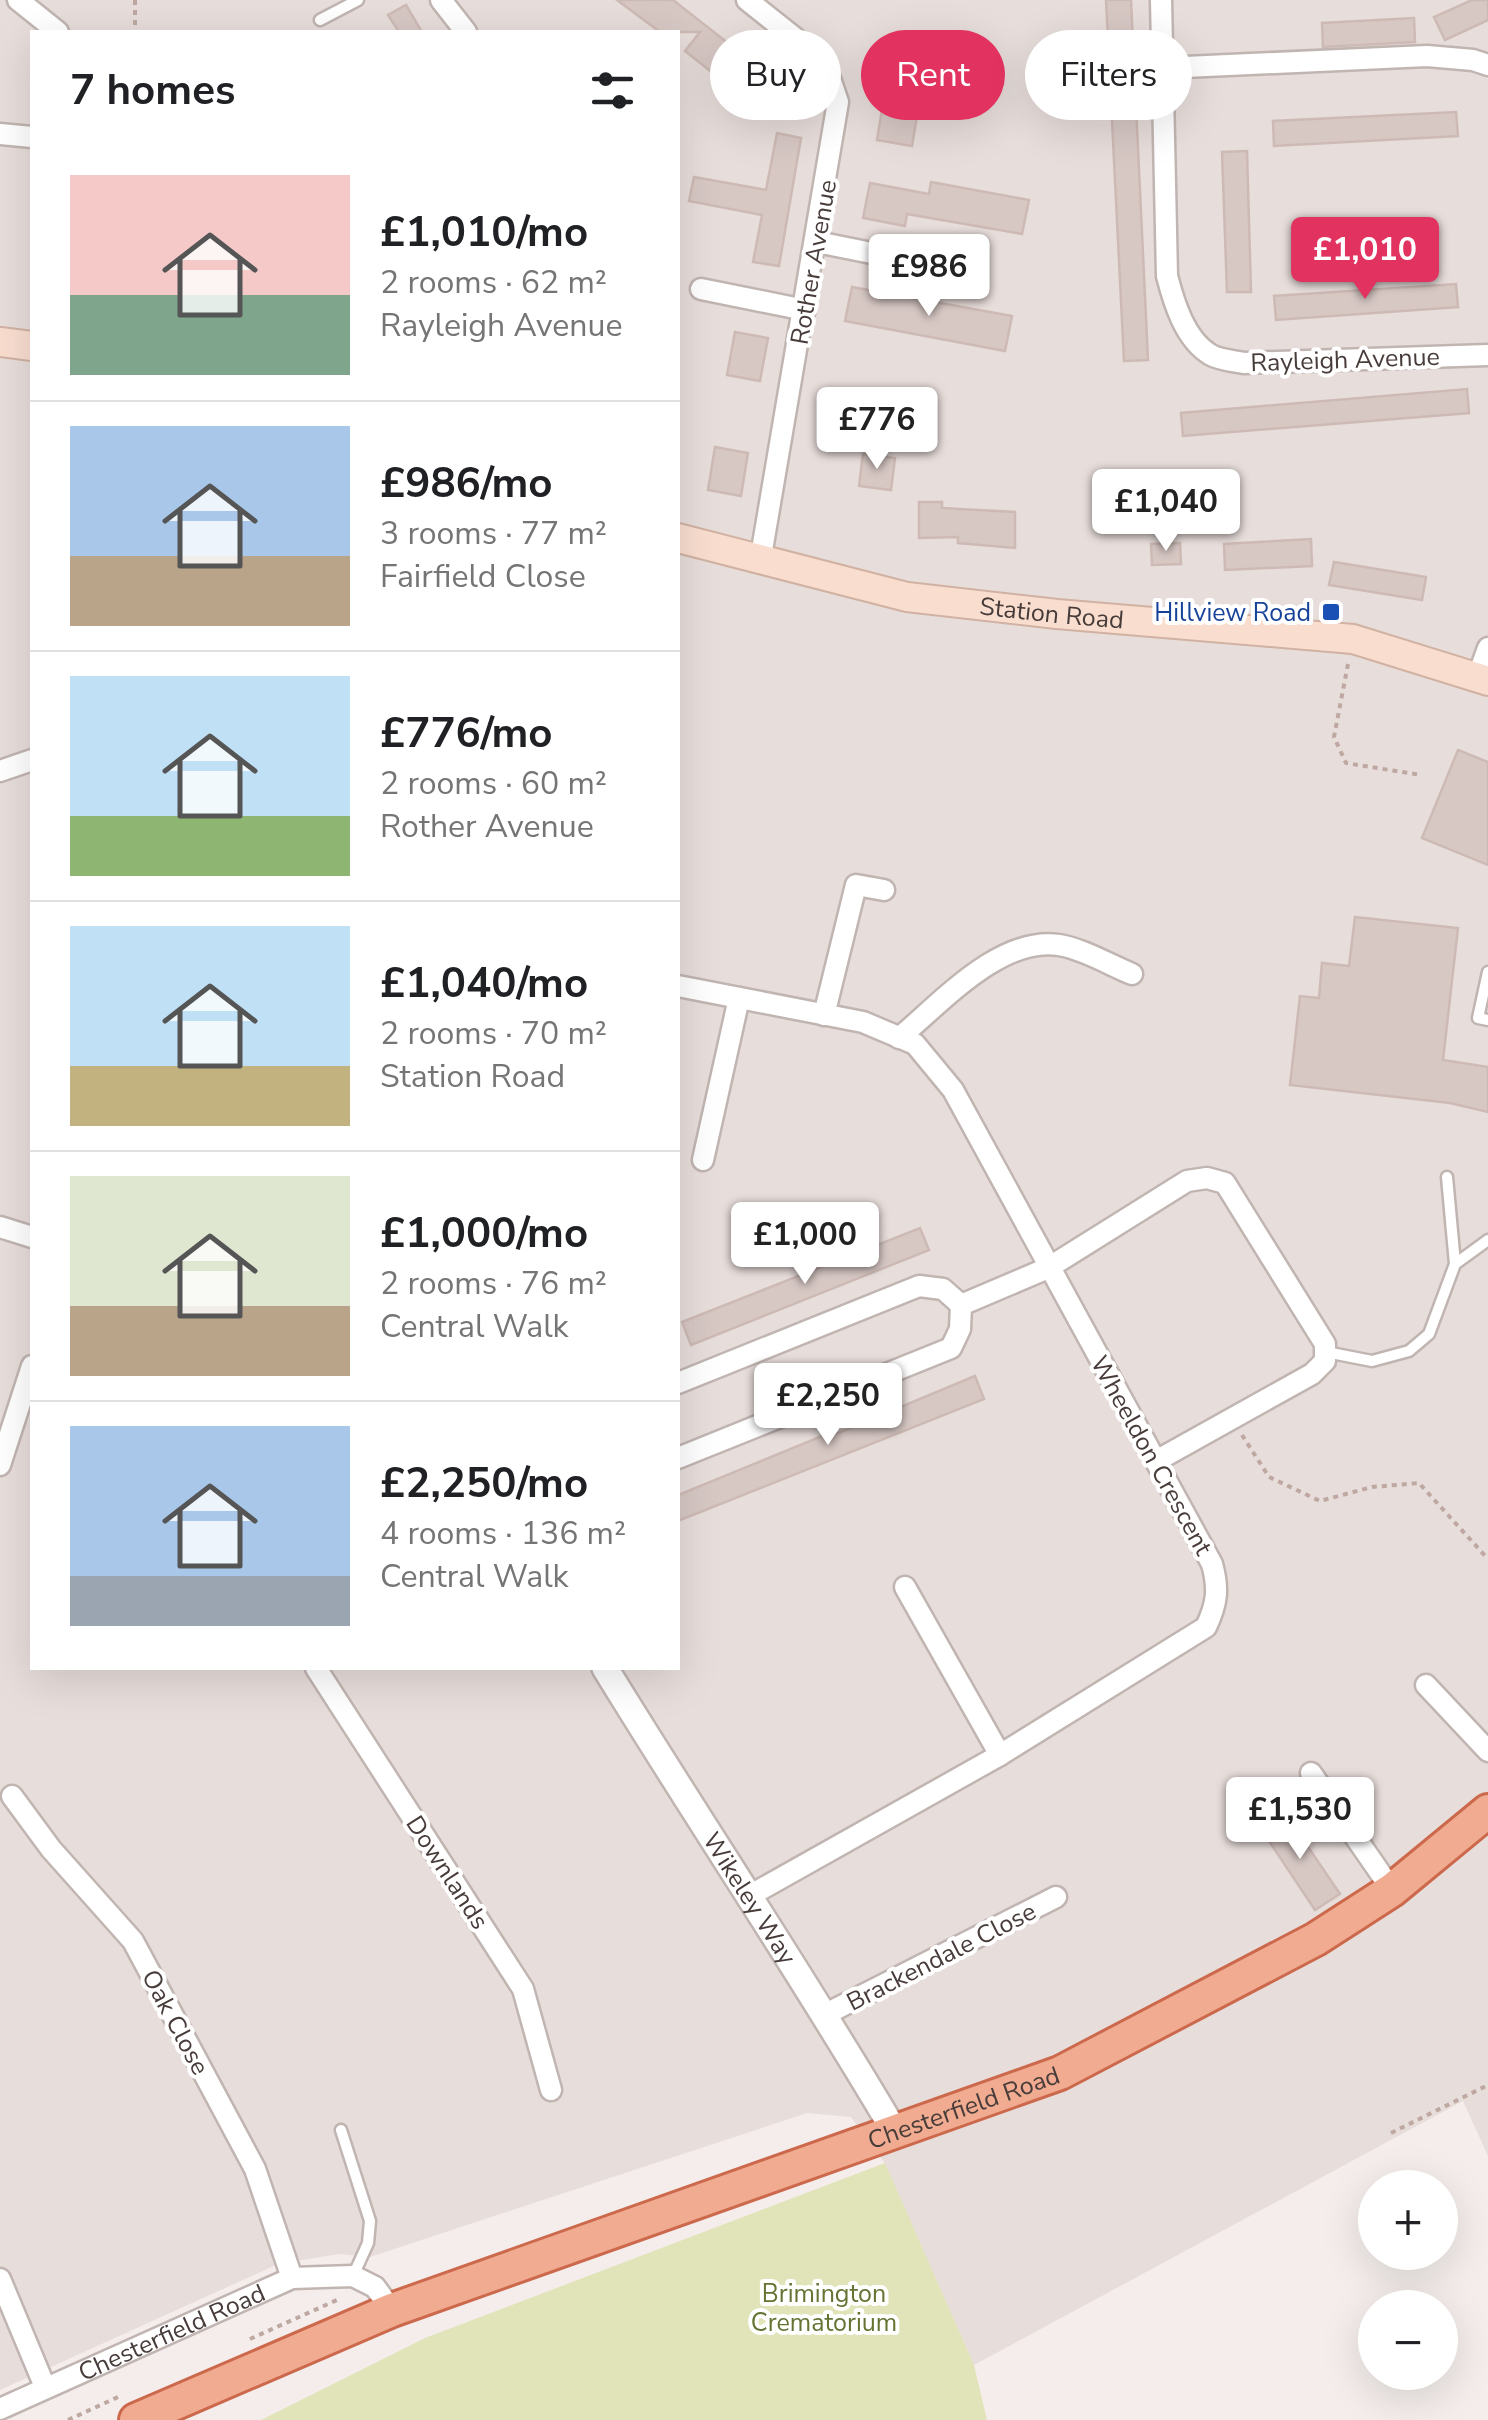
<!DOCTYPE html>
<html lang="en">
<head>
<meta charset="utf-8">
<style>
  body { margin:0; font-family:"Nunito Sans",sans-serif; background:#f2f2f2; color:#202124; height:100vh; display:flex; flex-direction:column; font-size:38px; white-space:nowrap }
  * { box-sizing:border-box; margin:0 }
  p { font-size:32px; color:#757577 }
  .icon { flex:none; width:55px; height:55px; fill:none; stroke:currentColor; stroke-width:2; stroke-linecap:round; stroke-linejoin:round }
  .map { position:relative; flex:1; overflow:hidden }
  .panel { position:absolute; left:30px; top:30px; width:650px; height:1640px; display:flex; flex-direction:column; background:#fff; border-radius:0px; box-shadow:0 10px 40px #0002 }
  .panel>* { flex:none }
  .hud { position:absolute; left:710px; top:30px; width:628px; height:90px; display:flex; gap:20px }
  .controls { position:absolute; left:1358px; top:2170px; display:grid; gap:20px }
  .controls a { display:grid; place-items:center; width:100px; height:100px; border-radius:50%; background:#fff; box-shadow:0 10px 40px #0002; font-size:50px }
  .price { position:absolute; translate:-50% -85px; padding:0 22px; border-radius:10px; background:#fff; color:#222; font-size:32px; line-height:65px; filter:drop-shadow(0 2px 5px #0008) }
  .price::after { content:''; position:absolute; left:50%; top:60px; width:30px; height:22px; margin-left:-15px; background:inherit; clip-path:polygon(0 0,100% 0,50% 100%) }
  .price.on { background:#e23360; color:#fff }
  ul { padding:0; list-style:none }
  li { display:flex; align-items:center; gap:30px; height:250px; padding:0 40px }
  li+li { border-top:2px solid #e0e0e0 }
  li span { display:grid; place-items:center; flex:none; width:280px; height:200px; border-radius:0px; color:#555 }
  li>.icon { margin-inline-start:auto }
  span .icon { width:120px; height:120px; fill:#fffc; stroke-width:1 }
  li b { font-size:42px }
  h2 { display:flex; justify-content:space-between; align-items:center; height:120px; padding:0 40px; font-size:42px }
  .tag { padding:0 35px; border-radius:45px; background:#fff; box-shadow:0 10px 40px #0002; font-size:35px; line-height:90px }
  .tag.on { background:#e23360; color:#fff }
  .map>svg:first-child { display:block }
  .residential { fill:#e7ddda; fill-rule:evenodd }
  .green { fill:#e1e3b9 }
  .building { fill:#d7c8c4; stroke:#cebab5; stroke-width:2.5 }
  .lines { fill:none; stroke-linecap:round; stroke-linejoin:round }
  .service-casing { stroke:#c1b5b1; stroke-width:15 }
  .minor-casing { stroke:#c1b5b1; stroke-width:25 }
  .tertiary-casing { stroke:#c1b5b1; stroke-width:30 }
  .secondary-casing { stroke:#d1b2a2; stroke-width:32 }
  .trunk-casing { stroke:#cc694c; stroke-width:38 }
  .path { stroke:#bea8a1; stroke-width:4; stroke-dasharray:5 5; stroke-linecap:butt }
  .service { stroke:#fff; stroke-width:10 }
  .minor { stroke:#fff; stroke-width:20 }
  .tertiary { stroke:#fff; stroke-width:25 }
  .secondary { stroke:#f9ded0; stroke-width:28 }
  .trunk { stroke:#f0ab90; stroke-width:32 }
  .transit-dot { fill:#1a4fb4; stroke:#fff; stroke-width:4 }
  .labels { text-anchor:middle; stroke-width:8; stroke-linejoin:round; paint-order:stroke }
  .street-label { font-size:25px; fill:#473c39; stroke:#fff }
  .transit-label { font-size:25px; fill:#164399; stroke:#fff; text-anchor:end }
  .park-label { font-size:25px; fill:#657333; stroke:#fff }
</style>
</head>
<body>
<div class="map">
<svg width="1488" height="2420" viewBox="0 0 1488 2420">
  <rect width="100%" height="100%" fill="#f4edeb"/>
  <path class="residential" d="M0,0H1488V2156L1463,2101L974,2365L884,2162L851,2117L807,2113L370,2257L339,2254L278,2264L0,2390ZM32,32H678V1668H32Z"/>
  <path class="green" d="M885,2163L974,2365L987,2420H261L425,2338Z"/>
  <path class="building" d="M617,0H673L788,90L767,116L685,51L700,32H660Z
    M1106,0H1131L1148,360L1124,361Z
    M1472,0H1488V20L1445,40L1434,17Z
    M406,5L422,32H399L388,15Z
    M1414,18L1415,42L1323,47L1322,23Z
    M884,98L919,104L912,146L877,140Z
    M1456,112L1458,136L1274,146L1273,121Z
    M777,133L801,138L779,266L753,262L762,215L689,201L694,177L766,190Z
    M1247,151L1251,292H1227L1222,152Z
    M931,182L1029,200L1022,234L907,214L905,226L863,218L870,183L929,194Z
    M1456,284L1458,307L1276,320L1274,296Z
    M852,287L1012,316L1005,351L845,321Z
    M735,332L768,338L760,381L727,375Z
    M1467,389L1469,413L1183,436L1181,413Z
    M715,447L748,453L741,496L708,490Z
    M863,454L895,458L891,490L859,486Z
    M919,502H942V508L1015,512V548L958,543V537L919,538Z
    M1311,539L1312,566L1225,570L1224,544Z
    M1180,543L1181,564L1152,565L1151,544Z
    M1334,562L1426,577L1422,600L1329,585Z
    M1458,750L1488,762V865L1422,838Z
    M1355,917L1458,928L1443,1060L1488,1067V1112L1450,1103L1290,1085L1300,996L1319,998L1322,963L1349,966Z
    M920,1228L929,1250L691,1345L682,1322Z
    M975,1376L984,1399L678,1521V1495L827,1434L829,1437Z
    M1285,1813L1340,1894L1315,1910L1261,1829Z"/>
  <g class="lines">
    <defs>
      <path id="service" d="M320,20L358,0
        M1488,972L1478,1018L1488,1020
        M1455,1264L1488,1240
        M1326,1352L1372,1361L1409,1351L1429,1334L1455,1264L1447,1177
        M341,2130L370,2221L368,2243L353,2276"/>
      <g id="minor">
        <path d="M18,0L58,32"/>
        <path d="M441,0L466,32"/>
        <path d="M747,0L824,61L838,102L760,562"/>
        <path d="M1161,0L1167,276C1174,303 1185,340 1211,355C1220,360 1234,361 1244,363L1488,355"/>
        <path d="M1163,68L1427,56L1473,60L1488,65"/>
        <path d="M0,134L32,137"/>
        <path d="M817,242L951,269"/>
        <path d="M701,289L805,310"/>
        <path d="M1478,676L1488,648"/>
        <path d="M0,771L32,760"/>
        <path d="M678,986L863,1022L915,1044L953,1090L1212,1564C1219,1589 1217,1604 1206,1627L1000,1755L749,1896"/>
        <path d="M824,1015L856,885L884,890"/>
        <path d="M899,1038C941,1003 1000,936 1059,945C1083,949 1110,965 1132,974"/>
        <path d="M703,1160L739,998"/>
        <path d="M0,1227L32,1237"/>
        <path d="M961,1305L1048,1268L1187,1181L1207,1178L1225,1183L1325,1344V1361L1312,1374L1156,1461"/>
        <path d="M678,1383L919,1286L943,1289L961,1305"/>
        <path d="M678,1458L951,1348L960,1329L961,1305"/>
        <path d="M0,1465L32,1366"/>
        <path d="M905,1587L1000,1755"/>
        <path d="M316,1668L523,1989L551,2090"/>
        <path d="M1426,1685L1488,1751"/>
        <path d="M1311,1773L1392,1890"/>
        <path d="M12,1796L51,1849L133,1941L255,2169L292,2278"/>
        <path d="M826,2014L1056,1897"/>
        <path d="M0,2279L45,2387"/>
        <path id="s1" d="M0,2409L292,2278L353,2276L375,2287L392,2310"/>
      </g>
      <g id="tertiary">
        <path id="s2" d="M605,1668C700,1823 802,1974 895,2132"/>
      </g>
      <g id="secondary">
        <path d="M0,342L32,346"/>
        <path id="s3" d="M678,538L907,597L1057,614L1353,639L1488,681"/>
      </g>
      <g id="trunk">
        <path id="s4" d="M136,2420L392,2310L1060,2073L1316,1939L1392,1890L1488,1811"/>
      </g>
    </defs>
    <use href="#service" class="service-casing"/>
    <use href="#minor" class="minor-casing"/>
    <use href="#tertiary" class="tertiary-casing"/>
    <use href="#secondary" class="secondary-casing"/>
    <use href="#trunk" class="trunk-casing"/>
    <path class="path" d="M135,0V32
      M1348,664L1334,737L1346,763L1421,775
      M1242,1435L1269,1477L1320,1501L1372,1487L1419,1483L1488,1559
      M1391,2133L1488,2085
      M250,2339L337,2300
      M68,2420L118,2397"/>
    <use href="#service" class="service"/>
    <use href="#minor" class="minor"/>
    <use href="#tertiary" class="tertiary"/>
    <use href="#secondary" class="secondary"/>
    <use href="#trunk" class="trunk"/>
  </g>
  <rect class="transit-dot" x="1321" y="602" width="20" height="20" rx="5"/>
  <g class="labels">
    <g class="street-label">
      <text transform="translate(813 262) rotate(-80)" y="9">Rother Avenue</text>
      <text transform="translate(1345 359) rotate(-2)" y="9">Rayleigh Avenue</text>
      <text dy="9" stroke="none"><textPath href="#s3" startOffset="382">Station Road</textPath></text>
      <text transform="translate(1152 1455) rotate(61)" y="9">Wheeldon Crescent</text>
      <text transform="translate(448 1872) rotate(57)" y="9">Downlands</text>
      <text dy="9" stroke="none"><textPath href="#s2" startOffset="272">Wikeley Way</textPath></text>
      <text transform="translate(941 1956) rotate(-27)" y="9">Brackendale Close</text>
      <text transform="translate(176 2022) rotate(62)" y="9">Oak Close</text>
      <text dy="9" stroke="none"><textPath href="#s4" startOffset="885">Chesterfield Road</textPath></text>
      <text dy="9" stroke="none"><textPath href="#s1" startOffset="188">Chesterfield Road</textPath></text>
    </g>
    <g class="transit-label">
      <text x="1311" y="621">Hillview Road</text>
    </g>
    <g class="park-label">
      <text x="824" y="2302">Brimington<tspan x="824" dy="29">Crematorium</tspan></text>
    </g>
  </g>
</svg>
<div class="controls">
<a>+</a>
<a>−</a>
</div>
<b class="price on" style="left:1365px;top:302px">£1,010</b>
<b class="price" style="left:929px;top:319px">£986</b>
<b class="price" style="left:877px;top:472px">£776</b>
<b class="price" style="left:1166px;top:554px">£1,040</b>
<b class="price" style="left:805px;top:1287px">£1,000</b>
<b class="price" style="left:828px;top:1448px">£2,250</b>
<b class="price" style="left:1300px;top:1862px">£1,530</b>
<div class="hud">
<a class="tag">Buy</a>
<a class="tag on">Rent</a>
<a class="tag">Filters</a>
</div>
<section class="panel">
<h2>7 homes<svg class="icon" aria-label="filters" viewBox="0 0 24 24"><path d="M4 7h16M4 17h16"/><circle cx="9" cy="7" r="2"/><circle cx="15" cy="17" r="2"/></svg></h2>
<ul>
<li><span style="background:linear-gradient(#f6c9c9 60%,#7fa58c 0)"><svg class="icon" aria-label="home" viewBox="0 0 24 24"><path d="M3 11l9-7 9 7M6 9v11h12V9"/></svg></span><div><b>£1,010/mo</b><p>2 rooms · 62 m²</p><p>Rayleigh Avenue</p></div></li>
<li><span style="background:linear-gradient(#a9c7e8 65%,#b9a48a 0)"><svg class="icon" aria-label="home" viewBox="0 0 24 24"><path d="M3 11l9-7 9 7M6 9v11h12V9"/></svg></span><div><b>£986/mo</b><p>3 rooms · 77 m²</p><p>Fairfield Close</p></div></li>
<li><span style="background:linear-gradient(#bfe0f5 70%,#8fb573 0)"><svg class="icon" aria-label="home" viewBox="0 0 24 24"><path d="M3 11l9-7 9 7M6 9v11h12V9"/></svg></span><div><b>£776/mo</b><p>2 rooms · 60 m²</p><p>Rother Avenue</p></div></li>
<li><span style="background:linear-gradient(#bfe0f5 70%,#c2b280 0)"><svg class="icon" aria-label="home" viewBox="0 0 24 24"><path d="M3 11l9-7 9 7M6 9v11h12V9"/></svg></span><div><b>£1,040/mo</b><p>2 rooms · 70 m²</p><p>Station Road</p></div></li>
<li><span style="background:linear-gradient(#dfe7d0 65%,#b9a48a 0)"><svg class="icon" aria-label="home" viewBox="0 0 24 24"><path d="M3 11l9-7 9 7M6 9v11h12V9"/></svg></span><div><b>£1,000/mo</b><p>2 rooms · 76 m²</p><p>Central Walk</p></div></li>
<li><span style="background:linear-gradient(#a9c7e8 75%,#9aa5b1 0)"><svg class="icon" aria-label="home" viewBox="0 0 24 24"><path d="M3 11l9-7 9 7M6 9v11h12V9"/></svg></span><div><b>£2,250/mo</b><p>4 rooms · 136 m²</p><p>Central Walk</p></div></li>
</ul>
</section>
</div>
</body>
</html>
